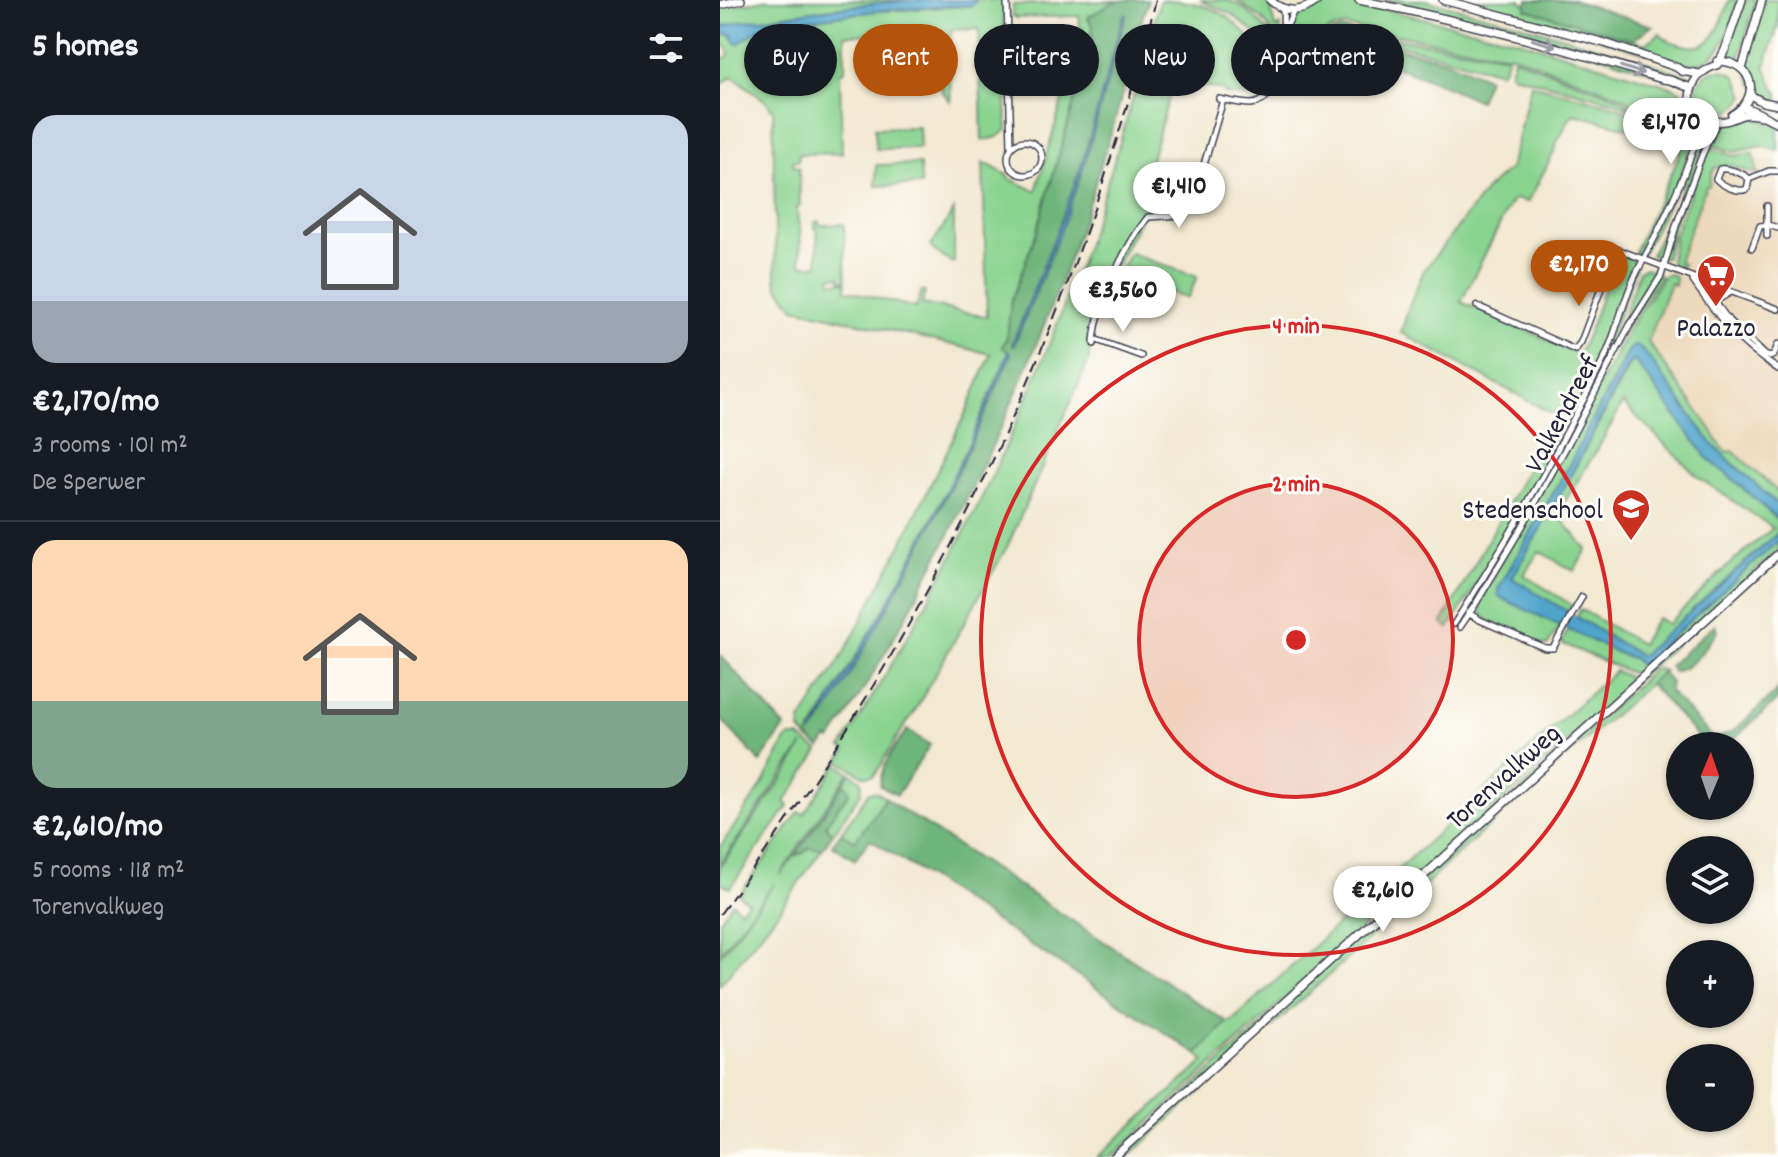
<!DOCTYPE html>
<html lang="en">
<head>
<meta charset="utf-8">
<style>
  body { margin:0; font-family:Dekko,sans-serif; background:#242831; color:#f1f3f6; height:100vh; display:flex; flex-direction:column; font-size:30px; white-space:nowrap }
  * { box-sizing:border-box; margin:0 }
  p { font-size:26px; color:#9ea1a6 }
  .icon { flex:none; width:44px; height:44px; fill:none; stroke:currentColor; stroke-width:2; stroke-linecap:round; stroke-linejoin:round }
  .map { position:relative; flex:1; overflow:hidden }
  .panel { display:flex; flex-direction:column; background:#171b24; width:720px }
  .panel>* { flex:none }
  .hud { position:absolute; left:24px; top:24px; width:760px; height:72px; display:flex; gap:16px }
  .needle { width:52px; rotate:2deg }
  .tools { position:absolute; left:946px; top:732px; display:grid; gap:16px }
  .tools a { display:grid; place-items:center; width:88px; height:88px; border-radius:50%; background:#171b24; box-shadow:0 2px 6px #0004; font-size:40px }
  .price { position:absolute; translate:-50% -68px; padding:0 18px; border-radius:28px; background:#fff; color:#222; font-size:26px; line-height:52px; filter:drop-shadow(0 2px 4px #0008) }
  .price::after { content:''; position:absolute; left:50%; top:48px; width:24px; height:18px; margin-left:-12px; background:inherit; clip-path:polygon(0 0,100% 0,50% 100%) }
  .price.selected { background:#b45309; color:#fff }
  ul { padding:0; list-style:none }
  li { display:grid; align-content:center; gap:16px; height:424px; padding:0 32px }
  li+li { border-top:2px solid #363941 }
  li span { display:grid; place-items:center; height:248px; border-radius:24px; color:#555 }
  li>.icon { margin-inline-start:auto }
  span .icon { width:144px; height:144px; fill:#fffc; stroke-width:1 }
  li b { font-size:34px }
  h2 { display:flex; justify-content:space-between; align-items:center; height:96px; padding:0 32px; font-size:34px }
  .chip { padding:0 28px; border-radius:36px; background:#171b24; box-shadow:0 2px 6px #0004; font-size:28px; line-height:72px }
  .chip.selected { background:#b45309; color:#fff }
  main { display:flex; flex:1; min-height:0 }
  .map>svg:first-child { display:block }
  .built { fill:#ecd8ba }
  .green { fill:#89d38f; stroke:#567a65; stroke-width:2; fill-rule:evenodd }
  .forest { fill:#6eb57a; stroke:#486c5a; stroke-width:2; fill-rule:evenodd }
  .water { fill:#50a4cc; stroke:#396384; stroke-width:2 }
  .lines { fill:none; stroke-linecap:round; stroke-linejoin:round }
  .street-casing { stroke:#414051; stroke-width:8 }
  .secondary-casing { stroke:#414051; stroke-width:10 }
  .street { stroke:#fff; stroke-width:5 }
  .secondary { stroke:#fff; stroke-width:7 }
  .rail { stroke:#22223b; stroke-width:2; stroke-dasharray:12 6; stroke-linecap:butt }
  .oneway { stroke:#9c9ca7 }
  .ring { fill:none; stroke:#d62828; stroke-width:4 }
  .labels { text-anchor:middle; stroke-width:6; stroke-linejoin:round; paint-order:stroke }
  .poi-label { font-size:28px; fill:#22223b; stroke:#fdfcf7 }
  .street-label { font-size:28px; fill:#22223b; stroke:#fdfcf7 }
  .centre { fill:#d62828; stroke:#fdfcf7; stroke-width:4 }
  .ring-label { font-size:24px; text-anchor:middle; font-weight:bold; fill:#d62828; stroke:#fdfcf7; stroke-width:6; stroke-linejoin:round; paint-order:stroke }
</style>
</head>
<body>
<main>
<section class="panel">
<h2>5 homes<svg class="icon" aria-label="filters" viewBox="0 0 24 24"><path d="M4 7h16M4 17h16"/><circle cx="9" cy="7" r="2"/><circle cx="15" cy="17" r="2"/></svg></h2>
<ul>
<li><span style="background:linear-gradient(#c9d6e8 75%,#9aa5b1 0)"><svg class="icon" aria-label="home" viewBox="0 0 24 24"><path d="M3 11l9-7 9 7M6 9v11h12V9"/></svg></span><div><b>€2,170/mo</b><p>3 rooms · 101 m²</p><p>De Sperwer</p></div></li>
<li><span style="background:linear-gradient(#ffd9b3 65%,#7fa58c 0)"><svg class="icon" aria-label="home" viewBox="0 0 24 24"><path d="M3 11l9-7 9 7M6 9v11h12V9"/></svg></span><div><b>€2,610/mo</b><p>5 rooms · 118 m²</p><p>Torenvalkweg</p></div></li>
</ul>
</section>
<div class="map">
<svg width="1058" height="1157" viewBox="0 0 1058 1157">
  <rect width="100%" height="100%" fill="#fdfcf7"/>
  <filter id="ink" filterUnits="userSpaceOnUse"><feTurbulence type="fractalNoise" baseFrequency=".0125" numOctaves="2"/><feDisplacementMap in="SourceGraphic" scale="16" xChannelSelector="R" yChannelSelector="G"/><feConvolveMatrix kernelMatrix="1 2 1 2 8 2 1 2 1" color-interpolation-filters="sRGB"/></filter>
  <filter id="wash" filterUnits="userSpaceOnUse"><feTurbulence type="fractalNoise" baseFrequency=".006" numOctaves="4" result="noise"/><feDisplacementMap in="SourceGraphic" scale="32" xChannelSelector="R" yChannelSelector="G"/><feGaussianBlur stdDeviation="1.8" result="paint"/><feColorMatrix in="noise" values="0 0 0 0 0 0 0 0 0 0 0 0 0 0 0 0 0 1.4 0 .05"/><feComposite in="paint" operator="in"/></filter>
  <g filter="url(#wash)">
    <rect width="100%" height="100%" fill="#f3e8d0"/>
    <path class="built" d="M1014,159L1047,160L1058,164V502L997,447L920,336L947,281L987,165Z"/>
    <path class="green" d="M44,0H193L111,8L11,24L3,26L4,34L13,35L15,42L18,44L41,28L69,22L157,11L252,6L255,0H283L287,129C280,138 273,139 262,140L259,29L231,30L230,45L205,67H197L196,33L125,35V71L120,72L122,153L79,154L78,161H73V166L79,167L80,206L77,207L78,223L80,224L81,265H98L97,228H95V222L99,221L100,225L124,224L126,280H121L120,276L111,277V282H126V290L196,308L201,291L205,292L202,304L267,317L263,162L289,176L288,178L316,191L363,29L360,27L359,16L296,18L292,15L293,5L395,1L368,19L373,26L372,40L317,231L291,301L287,337L282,347L289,352L246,450L212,520L168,603L87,738L80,730L81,721L123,655L182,543L248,408L271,354L79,309L75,308L58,287L56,279L53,111L47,102L12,76L0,86V61L9,55L8,48L3,45L0,48V8Z
      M440,0C463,0 488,4 507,17C525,30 536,50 558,54C553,96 547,102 505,94L504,91L481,85L482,82L477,80L479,71L458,67L422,190L464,203L467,198V207L462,213L434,211L422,216L393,271L371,329L369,360L288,545L193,714L177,737L156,773L152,776H144L119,761L126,750L122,747C170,668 217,589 258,505C338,343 395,174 440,0Z
      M480,0C488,0 499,0 507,0C523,4 538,20 548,32L551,30L542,19L517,0H545L551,9L555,28L561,25L559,46L545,41L511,14Z
      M662,0H705L788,21L905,55L972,77L969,84L832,40L750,18Z
      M736,0H801L802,3L807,4L806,9L926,44L940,33C946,41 954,43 964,45C993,54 1002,22 1009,0H1018C1007,33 1004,68 961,63L841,27Z
      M1026,0H1036L1019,60H1018L1007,56Z
      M1044,0H1058V26L1045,66L1055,90L1058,92V101C1039,93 1029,85 1026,63Z
      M603,1L645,5L798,40L955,88C965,94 978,112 978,124C978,127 975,135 974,138L923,119L906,98L796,56L625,26L610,30L589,48L567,47C573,15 576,17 603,1Z
      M639,33L788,56L784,68L780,72L643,35Z
      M229,49L231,102L221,90L223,87L221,85L219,87L205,70Z
      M794,58L902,99L910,107L909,109L896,102L793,75L790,72Z
      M999,70C1019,71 1018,82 1025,96C1016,111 996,123 982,104C979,99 978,92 976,86C981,77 988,71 999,70Z
      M811,84L898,107L923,122L957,136L961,140L959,144L949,141L947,138L854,114L850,118L835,146L836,148L808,202L794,199L789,206L741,302L857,353L860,351L869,331L896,255L901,254L917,263L886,350L857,409L792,527L729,628L722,623L837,416L681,333L688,309L703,272L767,189L790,168Z
      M1024,117L1034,118L1058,126V151L1042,146L1014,152L988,144L995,129Z
      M199,127L200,148L156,149L155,128Z
      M966,140L972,142L955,191L922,254L917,255L915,250L954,168L964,141Z
      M977,143L983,146L955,221L946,257L941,259L932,256L931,253L956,205Z
      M987,147L1014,156L1033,153L1038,174L1007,165L994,168L991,174L989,186H986L958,262L963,264L959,269L953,266L950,262L954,237Z
      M200,164L201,185L156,186V165Z
      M234,210V262L231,263L212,249L211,246Z
      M410,253L477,277L468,298L398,274Z
      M925,268L936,272L940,276L892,350L919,271Z
      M950,274L955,277V285L950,283L928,342L988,425C995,434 999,448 1008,452L1013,451L1058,492V505L993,445L922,350L914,346L909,350L847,469L778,589L781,598L840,625L828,645H824L766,619C760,614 759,608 760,601L910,328L943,276Z
      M912,361H915L988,459L1008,475L1058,520V533L921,656L856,617L860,609L921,644L937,618L948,624L1014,560L1053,528L979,478L903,403L877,450L837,514L867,549L854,571L819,551L804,575L852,605L848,612L791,578L849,479Z
      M1058,541V550L920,677L841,643L849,629L902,655L913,658L920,665L926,662L937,650Z
      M935,668L944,671L846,757L843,754Z
      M895,671L915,680L391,1157H377L485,1061L477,1054L507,1022L512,1021Z
      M71,737H79L99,751L65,802L69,805L10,888L0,882V867L68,771L83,745L0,864V847L41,787L66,740Z
      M838,759L840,762L729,862L652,936L408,1157H396L827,766L829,767Z
      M117,764L141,780L142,784L141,793L60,910L0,985V956L54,884L0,953V920L12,903L21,910L28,902L19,895L79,812L84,814ZM128,774L129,775L124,783C129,799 117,808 107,820L106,824L112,834L103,848H89L83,853L76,855L60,875Z
      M149,792H157L166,798L135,842L121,833Z"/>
    <path class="forest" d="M407,0H428C427,7 425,9 423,16C414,50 405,83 396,116C358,245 310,371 250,492C208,577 164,662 111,740L107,738L101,748L87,738L90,733H92C168,613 234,488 290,356V353L282,347L287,337L291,301L317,231L372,40L373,26L368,17L394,2ZM406,15L364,165L329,261L294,345L293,344L340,224L362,164Z
      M808,0H853L932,26L913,40L806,9Z
      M620,30H630L643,39L728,61L768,78L759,101C728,86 697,75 666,62C646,54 629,42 609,34Z
      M995,624L997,631C985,648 974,668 953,672L949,666Z
      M0,655L65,727L40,762L0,718Z
      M942,672L951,683L949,691L994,739L1014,731L1058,690V699L1006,746H986L929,683Z
      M187,730L210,745L177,795L160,786C160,766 175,745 187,730Z
      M124,783L129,790V793L106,824L112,834L103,848H89L83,853L76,855Z
      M166,798L172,803L507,1022L477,1054L150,839L135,860L112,845L121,833L135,841Z"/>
    <path class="water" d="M193,0H255L256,2L252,5L157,11L69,22L41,28L18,44L12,37L13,35L4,34L0,30C10,21 29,21 42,19C92,10 142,4 193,0Z
      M404,15H406L364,165L343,225L294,345L292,344L340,224L362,164Z
      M914,346H918L927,355L993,445L1058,505V520L1008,475L988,459L915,361L909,363L849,479L792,578L921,656L1058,533V541L920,666L913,658L902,655L781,598L778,594V589L847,469L909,350Z
      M289,352L291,353L290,356C247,456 200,553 146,646C129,675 112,709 91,734L168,603L212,520L246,450Z"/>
  </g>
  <g filter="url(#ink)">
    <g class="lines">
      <defs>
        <path id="street" d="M287,0L291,147
          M565,30L574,10
          M499,99C509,101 521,104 531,104C565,101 564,33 563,9
          M288 158a17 17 0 1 1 34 0a17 17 0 1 1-34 0Z
          M1029,179L1027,189C1018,193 1003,186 996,179L1000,169C1009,168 1023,173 1029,179L1049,171H1058
          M1047,236V206
          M1032,248L1040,226L1048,225L1058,228
          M974,278L973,281C1000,319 1018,344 1058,369
          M986,283L984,287L1009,321L1045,355L1050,357L1054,355L1058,344
          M994,302L1011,292
          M757,306L855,350L861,342L896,249L1058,309
          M374,339L421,356
          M374,344C375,307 405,246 428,217L464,215L472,205L503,100
          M748,613L760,620L825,648H833L862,597
          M734,624C789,539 839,450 884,359C898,329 904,296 919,268C945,219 969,170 983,117
          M740,627L755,605L802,527L850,440L910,325L941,276L956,226L982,155L997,122"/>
        <path id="secondary" d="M550,0C565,14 583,13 598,0
          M639,0C742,21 842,47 942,79L950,80L971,88
          M723,0L885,43L956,67L962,71L979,74
          M1022,0L1005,50L997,65C968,73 958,110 991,120C1004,124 1011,119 1022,115C1028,113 1035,115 1042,116
          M0,5L21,0
          M997,61C1033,61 1043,97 1012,115
          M1022,69L1042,0
          M1030,95L1043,102L1058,105
          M1023,107C1036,110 1046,118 1058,123
          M394,1157L1058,554"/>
      </defs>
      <use href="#street" class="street-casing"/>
      <use href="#secondary" class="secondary-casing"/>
      <use href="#street" class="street"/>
      <use href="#secondary" class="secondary"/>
      <path class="rail" d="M0,914C208,636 351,336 436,0"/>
    </g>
    <defs><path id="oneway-shaft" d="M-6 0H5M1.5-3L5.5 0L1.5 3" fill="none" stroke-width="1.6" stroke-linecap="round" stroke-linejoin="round" transform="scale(2)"/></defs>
    <g class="oneway">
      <use href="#oneway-shaft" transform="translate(824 43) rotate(16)"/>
      <use href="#oneway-shaft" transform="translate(912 70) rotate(18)"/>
    </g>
  </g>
  <circle cx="576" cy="640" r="157" fill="#d62828" fill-opacity=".12"/>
  <g class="ring">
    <circle cx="576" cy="640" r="157"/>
    <circle cx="576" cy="640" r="315"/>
  </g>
  <defs>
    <symbol id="supermarket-pin" viewBox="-11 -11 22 30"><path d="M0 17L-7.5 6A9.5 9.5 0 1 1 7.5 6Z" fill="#c8321e" stroke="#fdfcf7"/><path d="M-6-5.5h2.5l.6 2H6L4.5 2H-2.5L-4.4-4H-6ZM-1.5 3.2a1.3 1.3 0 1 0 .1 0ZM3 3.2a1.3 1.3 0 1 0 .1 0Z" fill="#fff"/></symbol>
    <symbol id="school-pin" viewBox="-11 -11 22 30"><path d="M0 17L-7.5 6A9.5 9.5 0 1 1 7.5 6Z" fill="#c8321e" stroke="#fdfcf7"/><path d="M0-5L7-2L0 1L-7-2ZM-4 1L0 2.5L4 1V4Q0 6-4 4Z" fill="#fff"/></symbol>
  </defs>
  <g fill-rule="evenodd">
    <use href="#supermarket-pin" x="974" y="252" width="44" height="60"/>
    <use href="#school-pin" x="889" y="486" width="44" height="60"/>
  </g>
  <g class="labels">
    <g class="poi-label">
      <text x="996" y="336">Palazzo</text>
      <text x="883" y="518" text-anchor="end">Stedenschool</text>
    </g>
    <g class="street-label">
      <text transform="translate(840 413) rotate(-62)" y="10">Valkendreef</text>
      <text transform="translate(782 775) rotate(-42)" y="10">Torenvalkweg</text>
    </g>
  </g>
  <circle cx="576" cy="640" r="12" class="centre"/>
  <g class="ring-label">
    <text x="576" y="333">4 min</text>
    <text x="576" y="491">2 min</text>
  </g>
</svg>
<div class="tools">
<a><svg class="needle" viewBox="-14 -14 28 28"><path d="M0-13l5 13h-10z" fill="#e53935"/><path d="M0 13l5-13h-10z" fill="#9ea1a6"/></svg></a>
<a><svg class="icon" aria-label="layers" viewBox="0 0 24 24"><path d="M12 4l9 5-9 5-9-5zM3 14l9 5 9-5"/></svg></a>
<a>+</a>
<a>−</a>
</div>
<b class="price" style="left:951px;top:166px">€1,470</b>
<b class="price" style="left:459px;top:230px">€1,410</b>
<b class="price selected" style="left:859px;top:308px">€2,170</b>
<b class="price" style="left:403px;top:334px">€3,560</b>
<b class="price" style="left:663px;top:934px">€2,610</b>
<div class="hud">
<a class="chip">Buy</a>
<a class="chip selected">Rent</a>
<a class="chip">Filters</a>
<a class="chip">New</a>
<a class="chip">Apartment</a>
</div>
</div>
</main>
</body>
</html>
